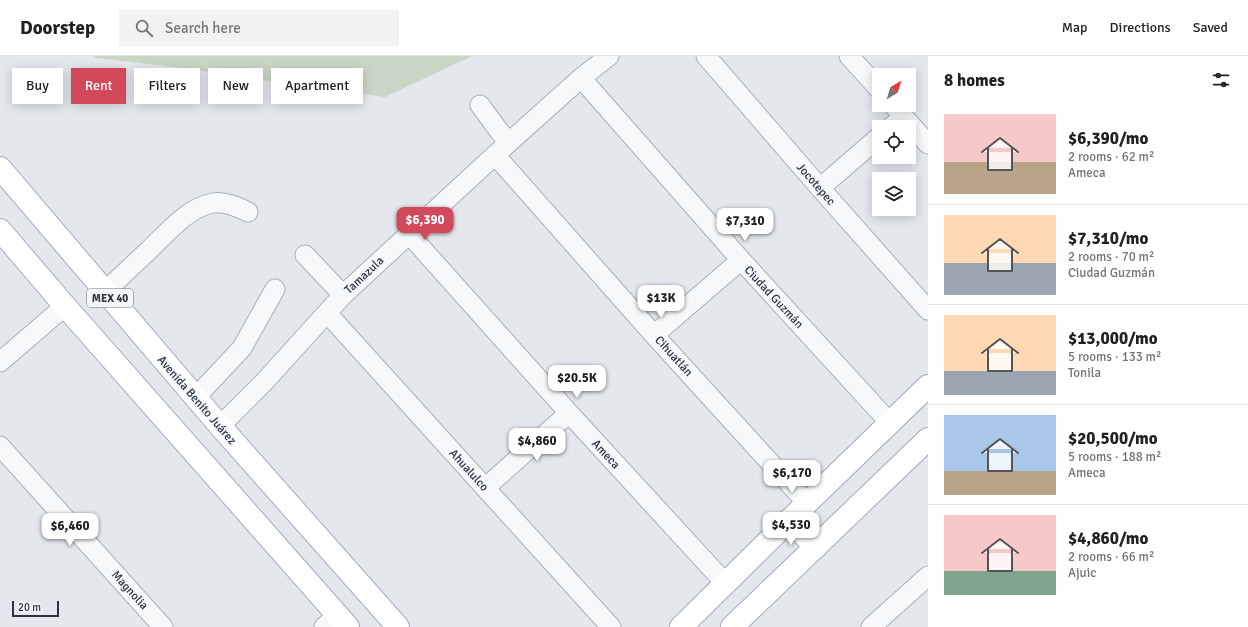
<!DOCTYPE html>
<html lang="en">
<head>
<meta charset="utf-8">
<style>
  body { margin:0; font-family:Signika,sans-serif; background:#f2f2f2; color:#202124; height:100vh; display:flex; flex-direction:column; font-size:15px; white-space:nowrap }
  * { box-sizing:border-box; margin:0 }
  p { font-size:13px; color:#757577 }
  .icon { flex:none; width:22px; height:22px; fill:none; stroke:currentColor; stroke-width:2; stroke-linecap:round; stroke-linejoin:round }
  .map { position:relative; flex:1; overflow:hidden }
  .panel { display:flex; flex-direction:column; background:#fff; width:320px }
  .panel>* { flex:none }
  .top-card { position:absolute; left:12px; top:12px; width:380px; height:36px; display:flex; gap:8px }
  .needle { width:26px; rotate:38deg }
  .tools { position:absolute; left:872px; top:12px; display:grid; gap:8px }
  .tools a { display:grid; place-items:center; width:44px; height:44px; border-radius:0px; background:#fff; box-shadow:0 2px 10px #0003; font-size:20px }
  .scale { position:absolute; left:12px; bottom:10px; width:47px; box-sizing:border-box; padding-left:4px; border:2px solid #2b3445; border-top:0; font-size:11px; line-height:14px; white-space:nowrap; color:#2b3445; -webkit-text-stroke:3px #f4f6f9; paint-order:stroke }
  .price { position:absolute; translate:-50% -34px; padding:0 9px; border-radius:8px; background:#fff; color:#222; font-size:13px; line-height:26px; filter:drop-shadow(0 1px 2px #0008) }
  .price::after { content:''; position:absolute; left:50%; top:24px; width:12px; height:9px; margin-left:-6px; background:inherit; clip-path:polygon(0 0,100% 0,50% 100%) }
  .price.active { background:#d1495b; color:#fff }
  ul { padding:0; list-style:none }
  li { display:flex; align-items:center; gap:12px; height:100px; padding:0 16px }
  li+li { border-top:1px solid #e0e0e0 }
  li span { display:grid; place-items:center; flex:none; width:112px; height:80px; border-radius:0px; color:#555 }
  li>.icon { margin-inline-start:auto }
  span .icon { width:48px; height:48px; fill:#fffc; stroke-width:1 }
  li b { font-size:17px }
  h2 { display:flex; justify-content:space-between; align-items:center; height:48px; padding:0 16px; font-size:17px }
  .tag { padding:0 14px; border-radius:0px; background:#fff; box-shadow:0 2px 10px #0003; font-size:14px; line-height:36px }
  .tag.active { background:#d1495b; color:#fff }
  header { display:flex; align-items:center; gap:24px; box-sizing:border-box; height:56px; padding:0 20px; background:#fff; border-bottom:1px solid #e0e0e0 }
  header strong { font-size:19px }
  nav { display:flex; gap:22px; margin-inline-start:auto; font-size:14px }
  .search { width:280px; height:36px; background:#f2f2f2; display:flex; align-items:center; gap:10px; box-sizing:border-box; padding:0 14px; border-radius:0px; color:#757577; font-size:15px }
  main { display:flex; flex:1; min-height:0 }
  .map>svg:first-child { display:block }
  .green { fill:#c9d6c5 }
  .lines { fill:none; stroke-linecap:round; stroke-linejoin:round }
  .minor-casing { stroke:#a9aeb7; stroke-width:21 }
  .major-casing { stroke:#a3abb8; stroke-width:24 }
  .minor { stroke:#f7f8fa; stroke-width:19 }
  .major { stroke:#fff; stroke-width:22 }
  .labels { text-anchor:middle; stroke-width:3.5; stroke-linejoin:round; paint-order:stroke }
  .shield { fill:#f4f6f9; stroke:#676e7b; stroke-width:1 }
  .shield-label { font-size:11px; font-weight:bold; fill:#2b3445 }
  .street-label { font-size:12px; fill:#2b3445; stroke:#f4f6f9 }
</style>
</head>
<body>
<header>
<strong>Doorstep</strong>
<div class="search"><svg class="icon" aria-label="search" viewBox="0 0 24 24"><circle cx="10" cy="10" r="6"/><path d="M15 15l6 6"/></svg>Search here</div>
<nav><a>Map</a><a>Directions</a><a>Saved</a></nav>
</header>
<main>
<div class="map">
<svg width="928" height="571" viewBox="0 0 928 571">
  <rect width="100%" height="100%" fill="#e4e7ec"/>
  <path class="green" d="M94,0H472L385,41L158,9L96,2Z"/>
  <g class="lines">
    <defs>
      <path id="minor" d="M706,0L820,132L928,254
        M849,0L879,33
        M581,22L741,204L890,367
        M480,49L499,75L509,86
        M893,49L928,88
        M891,71L904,61
        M495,99L654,279L807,447
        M820,132L879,81
        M409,178L569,357L725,527
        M305,199L343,239
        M105,236C119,222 133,209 147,196C165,179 188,151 213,147C225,145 238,151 248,156
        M327,257L611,571
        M654,279L741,204
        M0,306L65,250
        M195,342L242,292L275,233
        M220,370L265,325L343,239L495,99L581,22L609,0
        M0,390L163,571
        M485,432L569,357
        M324,571L337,559
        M871,571L928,520"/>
      <path id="major" d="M0,112L220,370L398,571
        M0,174L65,250L348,571
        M789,464L816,491
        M681,571L807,447L928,330
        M732,571L928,383"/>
    </defs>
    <use href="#minor" class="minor-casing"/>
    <use href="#major" class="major-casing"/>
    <use href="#minor" class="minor"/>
    <use href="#major" class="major"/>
  </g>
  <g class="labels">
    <rect class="shield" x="87" y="233" width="46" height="18" rx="3"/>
    <g class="shield-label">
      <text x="110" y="246">MEX 40</text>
    </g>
    <g class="street-label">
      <text transform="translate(816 128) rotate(49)" y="4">Jocotepec</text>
      <text transform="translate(364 219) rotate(-43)" y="4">Tamazula</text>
      <text transform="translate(774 241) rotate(47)" y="4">Ciudad Guzmán</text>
      <text transform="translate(674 300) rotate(48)" y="4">Cihuatlán</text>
      <text transform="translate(197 344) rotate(49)" y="4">Avenida Benito Juárez</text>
      <text transform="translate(606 398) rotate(47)" y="4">Ameca</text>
      <text transform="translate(469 414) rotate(48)" y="4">Ahualulco</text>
      <text transform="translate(130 534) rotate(48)" y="4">Magnolia</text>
    </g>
  </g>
</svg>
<div class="tools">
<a><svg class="needle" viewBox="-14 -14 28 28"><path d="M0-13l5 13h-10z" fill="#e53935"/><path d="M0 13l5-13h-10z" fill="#757577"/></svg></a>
<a><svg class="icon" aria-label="locate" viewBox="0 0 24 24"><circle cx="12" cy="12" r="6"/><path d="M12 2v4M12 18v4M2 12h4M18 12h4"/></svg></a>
<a><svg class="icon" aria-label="layers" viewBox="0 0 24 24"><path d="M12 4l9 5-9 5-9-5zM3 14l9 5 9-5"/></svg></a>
</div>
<div class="scale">20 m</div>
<b class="price active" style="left:425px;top:185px">$6,390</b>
<b class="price" style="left:745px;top:186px">$7,310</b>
<b class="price" style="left:661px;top:263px">$13K</b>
<b class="price" style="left:577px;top:343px">$20.5K</b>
<b class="price" style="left:537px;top:406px">$4,860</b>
<b class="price" style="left:792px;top:438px">$6,170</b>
<b class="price" style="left:791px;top:490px">$4,530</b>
<b class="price" style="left:70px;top:491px">$6,460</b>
<div class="top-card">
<a class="tag">Buy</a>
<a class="tag active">Rent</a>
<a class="tag">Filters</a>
<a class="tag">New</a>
<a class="tag">Apartment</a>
</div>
</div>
<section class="panel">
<h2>8 homes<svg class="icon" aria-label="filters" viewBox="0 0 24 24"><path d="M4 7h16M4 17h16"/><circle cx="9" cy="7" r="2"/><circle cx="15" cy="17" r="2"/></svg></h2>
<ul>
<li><span style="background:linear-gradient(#f6c9c9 60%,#b9a48a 0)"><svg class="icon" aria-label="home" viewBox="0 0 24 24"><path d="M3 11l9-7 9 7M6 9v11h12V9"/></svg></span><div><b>$6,390/mo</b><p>2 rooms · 62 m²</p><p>Ameca</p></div></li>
<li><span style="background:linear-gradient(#ffd9b3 60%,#9aa5b1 0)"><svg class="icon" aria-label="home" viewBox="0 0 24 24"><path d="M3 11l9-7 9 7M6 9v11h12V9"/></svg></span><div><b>$7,310/mo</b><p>2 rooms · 70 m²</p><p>Ciudad Guzmán</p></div></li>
<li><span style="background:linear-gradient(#ffd9b3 70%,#9aa5b1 0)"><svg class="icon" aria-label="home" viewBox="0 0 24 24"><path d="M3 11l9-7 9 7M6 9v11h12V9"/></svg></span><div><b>$13,000/mo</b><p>5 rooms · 133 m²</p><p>Tonila</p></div></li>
<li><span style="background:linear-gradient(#a9c7e8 70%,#b9a48a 0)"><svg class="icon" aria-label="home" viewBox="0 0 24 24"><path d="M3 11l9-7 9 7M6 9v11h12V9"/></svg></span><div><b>$20,500/mo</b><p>5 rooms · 188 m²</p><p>Ameca</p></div></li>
<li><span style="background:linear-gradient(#f6c9c9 70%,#7fa58c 0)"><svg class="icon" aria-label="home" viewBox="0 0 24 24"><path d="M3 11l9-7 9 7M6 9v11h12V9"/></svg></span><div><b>$4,860/mo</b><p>2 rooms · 66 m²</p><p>Ajuic</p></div></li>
</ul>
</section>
</main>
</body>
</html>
